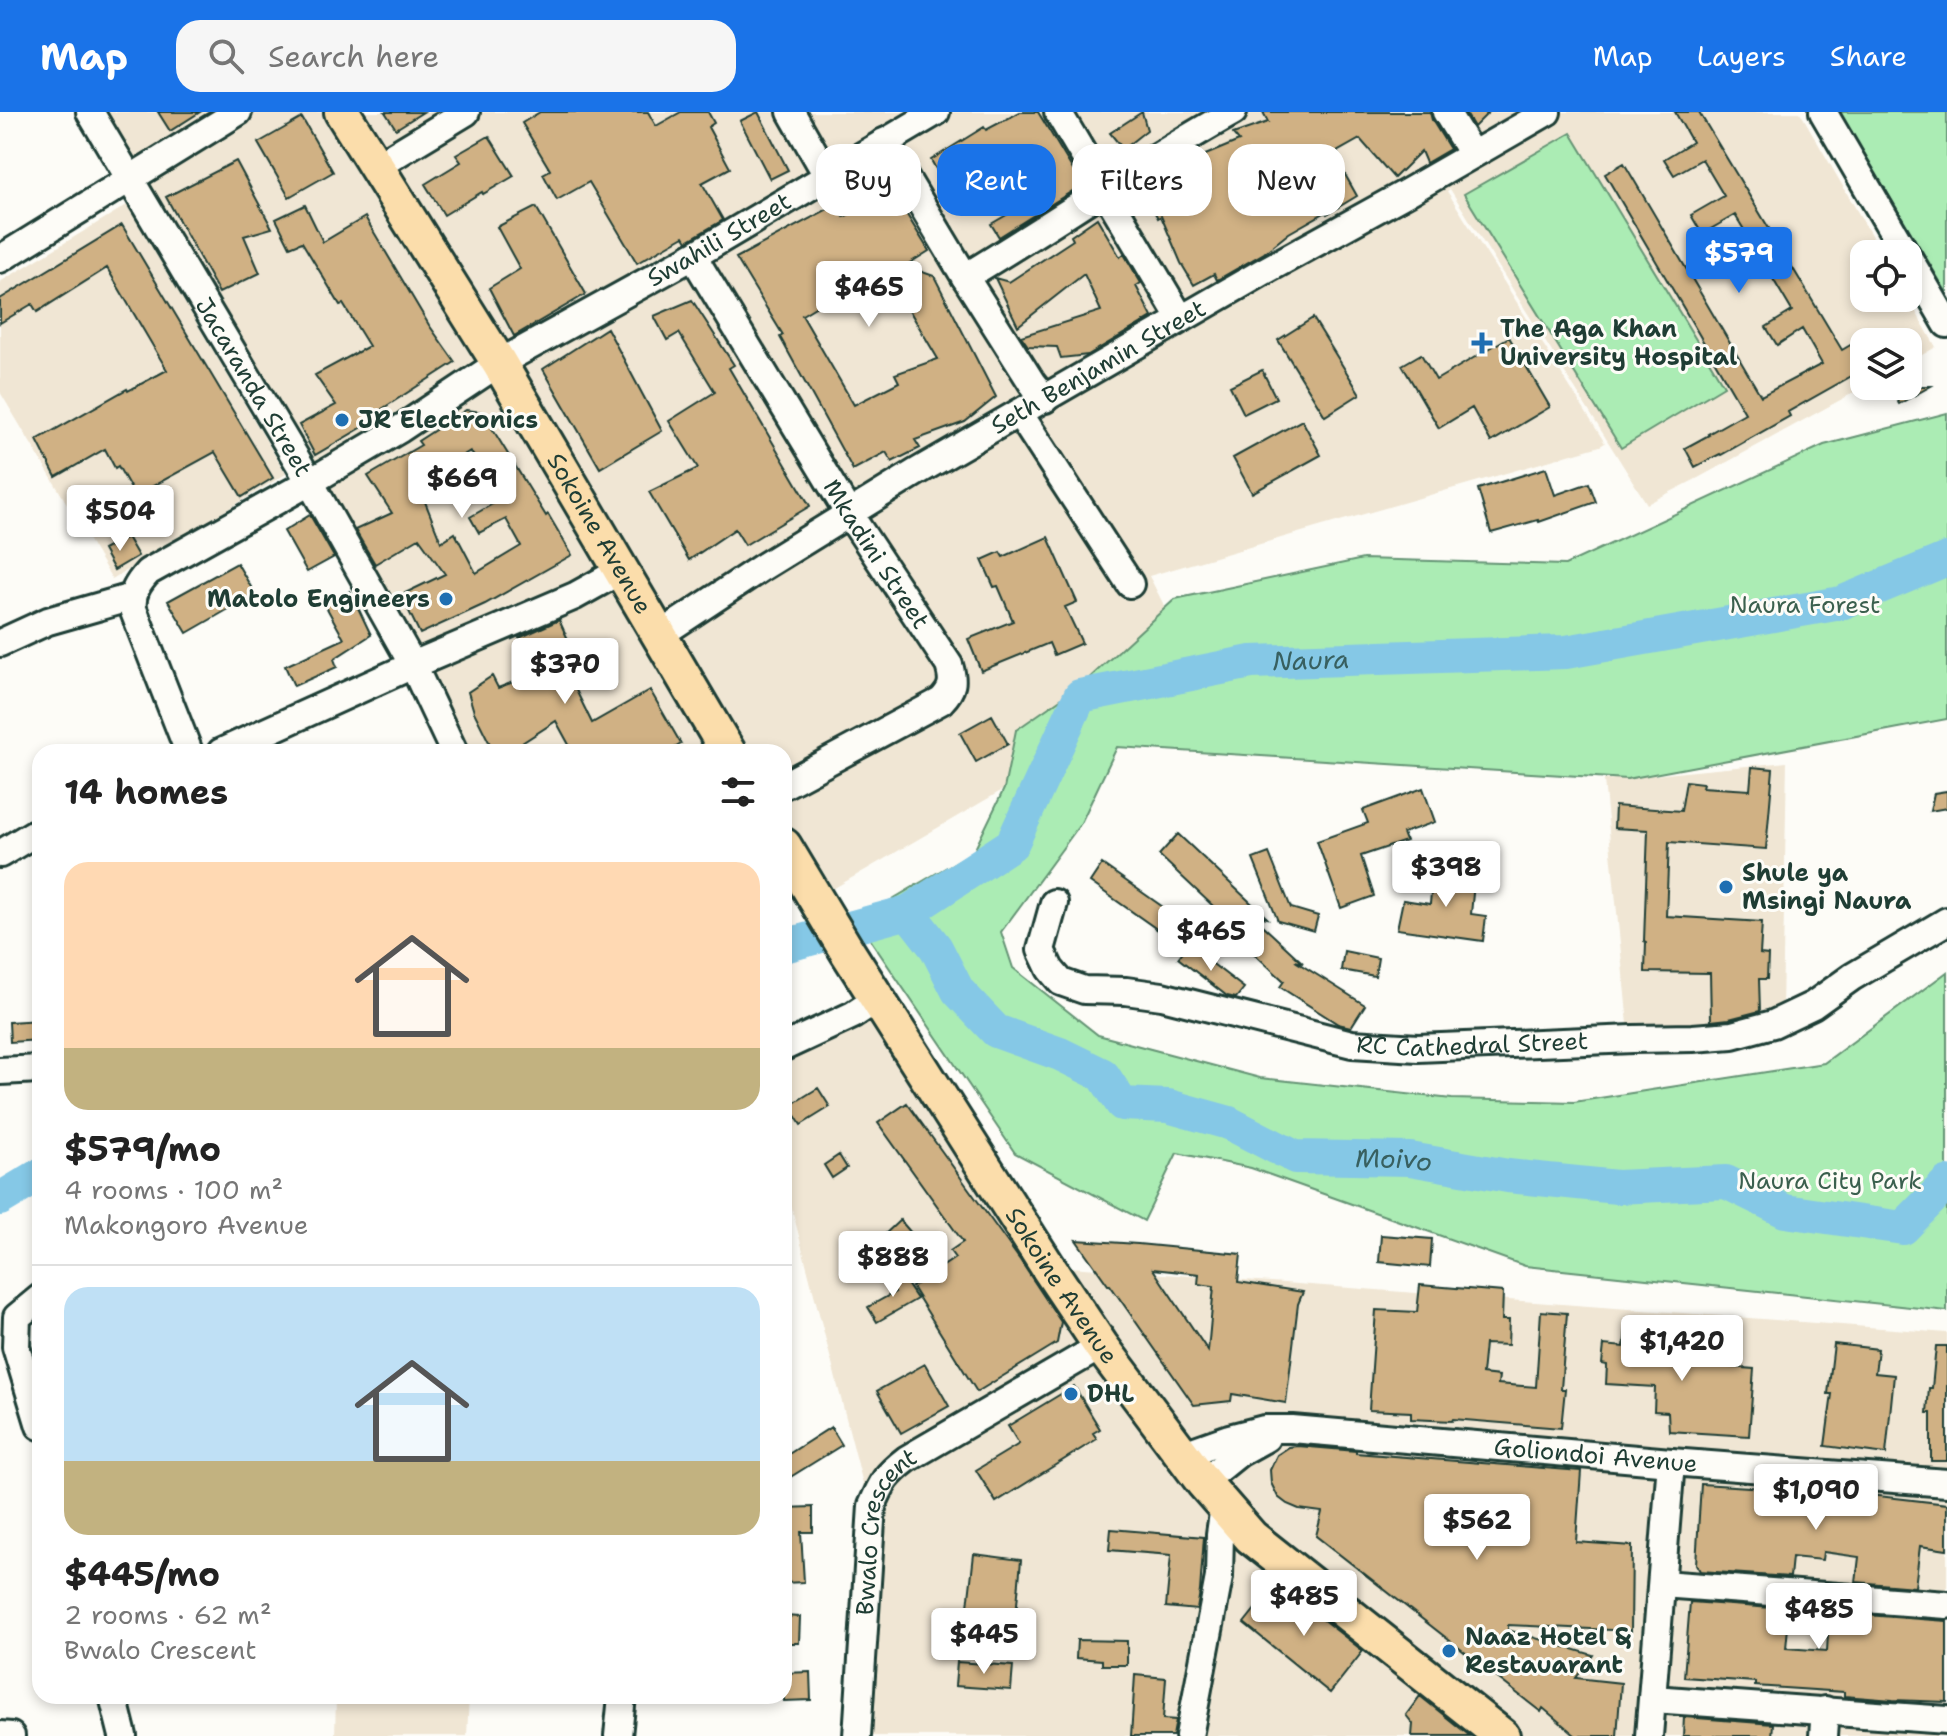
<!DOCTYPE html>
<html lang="en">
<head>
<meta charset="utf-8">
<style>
  body { margin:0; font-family:"Shantell Sans",sans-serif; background:#f6f6f6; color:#222; height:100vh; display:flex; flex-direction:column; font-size:30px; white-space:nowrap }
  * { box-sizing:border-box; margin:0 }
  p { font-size:26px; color:#767676 }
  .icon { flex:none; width:44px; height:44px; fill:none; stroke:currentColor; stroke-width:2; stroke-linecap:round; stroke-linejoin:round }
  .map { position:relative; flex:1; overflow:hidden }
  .panel { position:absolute; left:32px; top:632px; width:760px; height:960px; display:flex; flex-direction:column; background:#fff; border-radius:24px; box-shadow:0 4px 12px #0003 }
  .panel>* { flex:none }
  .hud { position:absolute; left:816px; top:32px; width:760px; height:72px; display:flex; gap:16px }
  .tools { position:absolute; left:1850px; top:128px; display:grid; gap:16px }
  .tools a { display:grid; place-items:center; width:72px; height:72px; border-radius:16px; background:#fff; box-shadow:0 4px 12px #0003; font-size:40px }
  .price { position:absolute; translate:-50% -68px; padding:0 18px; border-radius:8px; background:#fff; color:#222; font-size:26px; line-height:52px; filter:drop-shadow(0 2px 4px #0008) }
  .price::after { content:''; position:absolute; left:50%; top:48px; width:24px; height:18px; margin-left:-12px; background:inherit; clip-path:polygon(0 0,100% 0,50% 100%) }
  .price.selected { background:#1a73e8; color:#fff }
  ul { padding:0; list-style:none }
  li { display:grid; align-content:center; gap:16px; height:424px; padding:0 32px }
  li+li { border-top:2px solid #e0e0e0 }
  li span { display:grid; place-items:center; height:248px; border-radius:24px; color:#555 }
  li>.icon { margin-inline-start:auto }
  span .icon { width:144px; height:144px; fill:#fffc; stroke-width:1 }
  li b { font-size:34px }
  h2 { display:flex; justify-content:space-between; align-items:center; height:96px; padding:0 32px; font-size:34px }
  .chip { padding:0 28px; border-radius:24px; background:#fff; box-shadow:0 4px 12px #0003; font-size:28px; line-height:72px }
  .chip.selected { background:#1a73e8; color:#fff }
  header { display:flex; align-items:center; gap:48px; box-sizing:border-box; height:112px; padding:0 40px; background:#1a73e8; color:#fff }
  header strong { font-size:38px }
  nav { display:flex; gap:44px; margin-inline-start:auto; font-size:28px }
  .search { width:560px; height:72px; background:#f6f6f6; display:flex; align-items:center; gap:20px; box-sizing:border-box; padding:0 28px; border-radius:24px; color:#767676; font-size:30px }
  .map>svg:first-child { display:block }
  .built { fill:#f0e6d4 }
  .green { fill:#abecb4; stroke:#659474; stroke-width:2 }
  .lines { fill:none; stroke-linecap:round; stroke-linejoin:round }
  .river { stroke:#85c8e6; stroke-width:34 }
  .building { fill:#d0b184; stroke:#1f3d34; stroke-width:2; fill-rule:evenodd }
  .minor-casing { stroke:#1f3d34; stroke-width:32 }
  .major-casing { stroke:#1f3d34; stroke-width:40 }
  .minor { stroke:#fdfcf7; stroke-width:26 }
  .major { stroke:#fbddab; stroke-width:34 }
  .poi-dot { fill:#1f6fb2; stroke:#fdfcf7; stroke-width:3 }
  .labels { text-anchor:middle; stroke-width:6; stroke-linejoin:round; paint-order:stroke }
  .street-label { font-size:24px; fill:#1f3d34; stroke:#fdfcf7 }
  .poi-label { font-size:24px; font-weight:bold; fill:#1f3d34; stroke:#fdfcf7; text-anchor:start }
  .park-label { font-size:24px; fill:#3b604e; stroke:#fdfcf7 }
  .water-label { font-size:26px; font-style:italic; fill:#386060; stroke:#fdfcf7 }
</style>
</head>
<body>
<header>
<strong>Map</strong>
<div class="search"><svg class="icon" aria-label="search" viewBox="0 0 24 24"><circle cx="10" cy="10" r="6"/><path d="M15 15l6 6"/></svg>Search here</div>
<nav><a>Map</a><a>Layers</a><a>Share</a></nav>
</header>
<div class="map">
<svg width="1947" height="1624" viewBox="0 0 1947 1624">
  <rect width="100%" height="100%" fill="#fdfcf7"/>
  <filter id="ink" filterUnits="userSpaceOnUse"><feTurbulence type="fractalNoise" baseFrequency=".0125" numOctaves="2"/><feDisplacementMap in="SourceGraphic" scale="16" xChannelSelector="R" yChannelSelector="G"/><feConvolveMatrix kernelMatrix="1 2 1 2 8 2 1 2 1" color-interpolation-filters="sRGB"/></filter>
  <g filter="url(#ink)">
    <path class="built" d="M95,0H1800L1882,142H1864V186H1908L1936,235L1908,251V230H1864V274H1866L1698,366L1647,392L1450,77L1447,79L1605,331L1600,334L1149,464L1200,563L819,785L784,729V640H457Z
      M127,93L286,362L112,467L0,280V170Z
      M1787,650L1782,896L1775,907L1629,923L1604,668Z
      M893,901L1057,1154L1947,1221V1624H856L869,1395L784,1066V937Z
      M336,1584H469L467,1624H335Z"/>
    <path class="green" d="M1839,0H1947V181Z
      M1571,21L1724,274L1621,336L1464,82Z
      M1947,301V607L1627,667L1117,635L1081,711L1001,820L1013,856L1098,923L1260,966L1452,987L1574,990L1824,951L1947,860V1199L1525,1154L1251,1056L1177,1041L1144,1109L1015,1041L857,808L974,739L1004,677L1016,618L1085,570L1175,487L1363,447L1565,453L1824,333Z"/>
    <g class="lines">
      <g class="river">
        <path id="s1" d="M908,800L936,836L958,879L996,919L1060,942L1103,963L1122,992L1168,994L1229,1011L1295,1045L1410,1047L1508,1064L1617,1075L1726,1070L1785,1099L1903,1116L1947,1071"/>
        <path id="s2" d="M784,834L908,800L1012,732L1080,584L1251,550L1566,540L1841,491L1947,447"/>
        <path d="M0,1087L40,1063"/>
      </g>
    </g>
    <path class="building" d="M158,0H200L170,19Z
      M385,0H423L396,17Z
      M540,0H648L656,14L681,0H708L714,11L708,15L730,56L702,71L723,108L687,129L684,124L637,151L589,70L557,88L543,62L550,58L522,11Z
      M758,0L788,58L770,67L740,9Z
      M1020,0H1038L1082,73L999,125L991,112L1010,101L985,57L949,80L931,48L984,15L986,18Z
      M1142,0L1147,18L1123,37L1110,21Z
      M1263,0H1430L1432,8L1450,37L1426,51L1421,39L1394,66L1360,27L1337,40L1341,48L1338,50L1357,84L1327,102L1326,100L1289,121L1264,141L1217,168L1214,162L1194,173L1181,151L1161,104L1158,106L1141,77L1191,49L1239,29L1233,22L1268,10Z
      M1465,0H1489L1474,15Z
      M1675,0H1699L1842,238L1864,225V257L1788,300L1790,304L1721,343L1720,342L1695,355L1685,336L1709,323L1708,322L1745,301L1605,62L1624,51L1761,284L1822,252L1802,217L1777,233L1766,215L1792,199L1760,145L1736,160L1726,143L1751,129L1735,103L1702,122L1691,103L1724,84L1702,47L1674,63L1664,47L1692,30Z
      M302,6L333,60L289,85L258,31Z
      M489,24L514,64L483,82L482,80L444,103L425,72L461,50L456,43Z
      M236,49L272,116L244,124L260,161L219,181L166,85Z
      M893,80L929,139L905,154L934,164L996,285L965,310L915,328L920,336L892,350L886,340L853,358L780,225L783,223L736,146L837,92L844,105ZM880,156L886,166L889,164L938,247L895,262L899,270L854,293L802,203Z
      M305,93L323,130L365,105L429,213L455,250L382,297L385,302L315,343L299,313L336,293L315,263L369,234L343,192L340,193L302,130L290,135L276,107Z
      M536,95L586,182L514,224L489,176L520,157L497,115Z
      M1097,106L1120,145L1124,142L1141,171L1136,174L1152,205L1088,243L1061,246L1057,235L1028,234L1021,224L1101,199L1084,162L1018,214L995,166L1009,170L1073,128L1071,124Z
      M122,113L273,366L242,385L215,340L135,384L118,354L115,356L105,337L56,365L37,328L127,277L128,279L167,258L107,156L37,200L32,192L0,211V187Z
      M692,188L734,253L729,256L810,394L745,433L735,417L689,448L649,380L698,356L669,309L715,280L679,221L667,228L654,204Z
      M1313,206L1360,282L1325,304L1278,228Z
      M607,216L662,319L600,356L543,257Z
      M1509,225L1550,295L1491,330L1472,296L1439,316L1402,253L1421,242L1436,268Z
      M1262,258L1276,286L1244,302L1230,274Z
      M1889,274H1931L1899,292Z
      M466,298L482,300L546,404L548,402L572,443L485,492L420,522L401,483L445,462L419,426L375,452L355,418L392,401L368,364L421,333L418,329ZM470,339L489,365L485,371L496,390L470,405L479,421L506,407L521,434L476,461L455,421L441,430L418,372Z
      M1302,308L1321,343L1252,381L1233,346Z
      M1546,356L1555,383L1589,371L1596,390L1539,410L1538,408L1491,421L1478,377Z
      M310,403L334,445L307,460L284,419Z
      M127,425L138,444L114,458L103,438Z
      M1048,425L1077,490L1065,495L1082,531L1054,543L1049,531L981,559L968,527L1013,509L998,474L994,475L982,448L1000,440L1003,445Z
      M237,451L255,482L187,521L168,489Z
      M350,479L371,523L334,547L337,555L294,574L285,554L344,527L324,491Z
      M559,508L586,566L573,572L592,611L650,578L681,632L668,640H573L556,609L508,640H494L474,600L468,580L492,564L498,576L536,561L519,526Z
      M992,603L1008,632L976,650L960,621Z
      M1752,655L1773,657L1766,737L1669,730L1666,804L1762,810L1760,842L1768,843L1767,867H1759L1760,899L1729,907L1711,909L1710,861L1645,860L1646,830L1644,829L1648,718L1614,716L1615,694L1681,699L1686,669L1703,671L1702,675L1750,678Z
      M1423,676L1435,710L1403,721L1406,729L1361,744L1374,784L1341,796L1317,729L1368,711L1363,698Z
      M1947,679V696L1930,699L1934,681Z
      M1178,722L1267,806L1250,802L1303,851L1295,849L1365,893L1351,915L1338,912L1280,875L1284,869L1227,817L1232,812L1159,743Z
      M1269,741L1291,796L1318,804L1314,819L1278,809L1253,747Z
      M1102,752L1190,814L1178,832L1090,770Z
      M1433,757L1475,761L1471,802L1486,804L1483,829L1397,817L1403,788L1430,792Z
      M1188,833L1244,876L1236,886L1227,884L1178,846Z
      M1344,839L1378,846L1375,864L1341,858Z
      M40,908V928L10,930L9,910Z
      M818,976L830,995L801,1013L789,994Z
      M907,991L1020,1148L1061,1210L1057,1231L977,1280L912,1175L955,1146L950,1139L963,1130L878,1011Z
      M839,1043L847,1056L832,1066L824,1053Z
      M900,1108L912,1122L895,1136L884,1123Z
      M1381,1123L1432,1127L1430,1155L1379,1150Z
      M1076,1128L1138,1132L1241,1142L1238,1170L1303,1180L1298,1192L1286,1291L1232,1282L1231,1289L1194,1293L1110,1173H1108ZM1153,1157L1199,1162L1198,1172L1214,1174L1208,1239Z
      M899,1160L917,1187L877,1210L868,1195L895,1180L888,1168Z
      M1420,1173L1503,1180L1502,1208H1509L1508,1233L1485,1232L1482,1262L1499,1264L1498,1272L1536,1275L1541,1199L1567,1201L1561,1277H1565L1561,1316L1453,1307L1452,1309L1411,1307V1300L1369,1298L1376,1198L1417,1200Z
      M1627,1208L1669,1212L1666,1250L1754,1257L1749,1324L1669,1319L1668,1300L1654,1299L1655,1275L1606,1272L1607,1253L1602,1252L1604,1233L1624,1235Z
      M1834,1232L1878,1237L1875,1261L1894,1263L1886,1342L1825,1334L1832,1282H1828Z
      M1936,1234H1947V1349H1931V1301H1927L1929,1276H1932Z
      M925,1252L949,1294L901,1321L877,1279Z
      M1074,1274L1100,1317L1093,1321L1097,1327L996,1390L976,1358L1019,1332L1008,1314Z
      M831,1315L842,1333L784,1369V1345Z
      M1298,1334L1356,1339V1341L1581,1359L1576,1430L1632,1434L1631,1519L1508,1513V1518L1593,1543L1576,1566L1621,1571L1617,1624H1576L1543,1596L1541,1600L1316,1424L1322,1400L1299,1397L1287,1392L1278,1385L1271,1371L1270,1358L1277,1343L1289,1335Z
      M1701,1372L1765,1376V1378L1835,1384V1379L1947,1392V1438L1920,1434L1915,1475L1856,1470L1859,1445L1823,1440L1822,1448L1792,1445L1790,1465L1700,1459L1696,1452Z
      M813,1395V1420H801L804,1470L784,1471V1396Z
      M1111,1417L1204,1425L1200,1479L1197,1498L1166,1495L1171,1443L1109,1438Z
      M974,1442L1021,1448L1014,1525L965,1521Z
      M1276,1471L1363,1539L1330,1581L1244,1511Z
      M1690,1490L1947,1509V1590L1893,1588L1844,1584V1580L1755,1574V1570L1684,1565ZM1801,1502L1829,1505L1827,1539L1786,1536L1789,1505L1801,1506Z
      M784,1504L800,1505L799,1531H784Z
      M1077,1528L1127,1529V1553H1102V1548L1076,1546Z
      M957,1550L1013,1554L1011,1578L955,1574Z
      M810,1560L811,1588L784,1589V1561Z
      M1135,1563L1166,1566L1163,1607L1176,1608L1173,1624H1131Z
      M1420,1584L1470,1624H1412L1413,1612L1406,1603Z
      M1684,1605L1773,1612L1772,1624H1683Z"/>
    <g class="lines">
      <defs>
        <g id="minor">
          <path id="s3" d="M90,0L310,370L413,553L454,640"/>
          <path d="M791,0L828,65"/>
          <path d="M1058,0L1181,207"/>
          <path d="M1446,0L1472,42"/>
          <path d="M1823,0L1906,142"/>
          <path d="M884,30L965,165L1032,271L1045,287"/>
          <path d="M375,55L466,0"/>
          <path id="s4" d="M693,144L849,402L949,553C954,569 953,577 941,589L784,673"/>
          <path d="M1908,145L1947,212"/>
          <path d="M0,147L238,0"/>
          <path d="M965,165C1055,111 1141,51 1233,0"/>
          <path d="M1019,301L1130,472"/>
          <path id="s5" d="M658,524L761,456L915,361L1261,161L1408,80L1547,0"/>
          <path d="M0,531L48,509L132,485"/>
          <path id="s6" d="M189,640L133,497C131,481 138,471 148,460L310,370L400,317L499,251L693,144L936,0"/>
          <path d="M221,640L413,553L575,484L620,459"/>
          <path d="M0,742L40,718"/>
          <path id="s7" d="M1054,791L1041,838L1050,857L1061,870L1084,878L1126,879L1162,884L1352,932L1418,936L1633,927L1693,926L1732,923L1773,912L1813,893L1852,865L1947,809"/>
          <path d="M784,935L853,903L877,887"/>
          <path d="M0,959L40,957"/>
          <path d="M40,1186L17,1205L16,1235L40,1314"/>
          <path id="s8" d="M1181,1343L1229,1326L1264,1317H1292L1671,1350L1947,1371"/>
          <path d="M1203,1370L1239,1341L1266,1326"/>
          <path d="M1662,1472L1947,1493"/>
          <path d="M113,1584L123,1624"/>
          <path d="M1653,1587L1947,1608"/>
          <path d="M0,1623L11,1624"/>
          <path d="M618,1624L622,1584"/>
          <path id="s9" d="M857,1624L872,1394C882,1370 886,1363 907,1347L1101,1234"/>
          <path d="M1189,1624L1219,1465L1220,1422L1224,1394"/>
          <path d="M1649,1624L1671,1350"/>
          <path d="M1823,1624L1825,1598"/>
        </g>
        <g id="major">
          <path id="s10" d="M342,0L499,251L728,640"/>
          <path id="s11" d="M784,734L847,839L1048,1155L1101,1234L1203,1370L1251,1425L1502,1624"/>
        </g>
      </defs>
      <use href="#minor" class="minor-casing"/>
      <use href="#major" class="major-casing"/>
      <use href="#minor" class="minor"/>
      <use href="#major" class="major"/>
    </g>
  </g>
  <g class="poi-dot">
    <path d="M1478 219h8v8h8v8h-8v8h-8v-8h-8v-8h8z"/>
    <circle cx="342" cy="308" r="8"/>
    <circle cx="446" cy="487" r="8"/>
    <circle cx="1726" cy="775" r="8"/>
    <circle cx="1071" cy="1282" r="8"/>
    <circle cx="1449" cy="1539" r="8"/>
  </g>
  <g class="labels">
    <g class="street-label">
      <text dy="8" stroke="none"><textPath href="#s6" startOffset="856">Swahili Street</textPath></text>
      <text dy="8" stroke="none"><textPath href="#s5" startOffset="516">Seth Benjamin Street</textPath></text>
      <text dy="8" stroke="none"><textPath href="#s3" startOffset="320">Jacaranda Street</textPath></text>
      <text dy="8" stroke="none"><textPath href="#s10" startOffset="494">Sokoine Avenue</textPath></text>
      <text dy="8" stroke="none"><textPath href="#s4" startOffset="350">Mkadini Street</textPath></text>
      <text dy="8" stroke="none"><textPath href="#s7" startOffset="506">RC Cathedral Street</textPath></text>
      <text dy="8" stroke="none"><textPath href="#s11" startOffset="520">Sokoine Avenue</textPath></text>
      <text dy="8" stroke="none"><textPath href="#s8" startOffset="420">Goliondoi Avenue</textPath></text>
      <text dy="8" stroke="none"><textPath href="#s9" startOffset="210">Bwalo Crescent</textPath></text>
    </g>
    <g class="poi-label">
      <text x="1500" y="225">The Aga Khan<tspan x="1500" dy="28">University Hospital</tspan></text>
      <text x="358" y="316">JR Electronics</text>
      <text x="430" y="495" text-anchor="end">Matolo Engineers</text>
      <text x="1742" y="769">Shule ya<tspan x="1742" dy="28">Msingi Naura</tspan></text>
      <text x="1087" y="1290">DHL</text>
      <text x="1465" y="1533">Naaz Hotel &amp;<tspan x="1465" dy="28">Restauarant</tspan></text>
    </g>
    <g class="park-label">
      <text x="1805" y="501">Naura Forest</text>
      <text x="1830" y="1077">Naura City Park</text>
    </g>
    <g class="water-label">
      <text dy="9" stroke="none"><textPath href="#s2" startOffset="650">Naura</textPath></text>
      <text dy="9" stroke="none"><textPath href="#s1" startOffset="582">Moivo</textPath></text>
    </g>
  </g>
</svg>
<div class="tools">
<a><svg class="icon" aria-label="locate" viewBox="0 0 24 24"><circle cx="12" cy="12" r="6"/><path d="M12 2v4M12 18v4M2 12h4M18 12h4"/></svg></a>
<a><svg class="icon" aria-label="layers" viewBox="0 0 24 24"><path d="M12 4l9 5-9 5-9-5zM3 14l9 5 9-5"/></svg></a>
</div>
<b class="price selected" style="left:1739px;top:183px">$579</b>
<b class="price" style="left:869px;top:217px">$465</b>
<b class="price" style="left:462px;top:408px">$669</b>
<b class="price" style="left:120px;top:441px">$504</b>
<b class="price" style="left:565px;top:594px">$370</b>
<b class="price" style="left:1446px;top:797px">$398</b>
<b class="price" style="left:1211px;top:861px">$465</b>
<b class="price" style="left:893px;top:1187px">$888</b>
<b class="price" style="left:1682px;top:1271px">$1,420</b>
<b class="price" style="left:1816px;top:1420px">$1,090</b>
<b class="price" style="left:1477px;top:1450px">$562</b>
<b class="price" style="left:1304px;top:1526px">$485</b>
<b class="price" style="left:1819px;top:1539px">$485</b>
<b class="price" style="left:984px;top:1564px">$445</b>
<div class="hud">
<a class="chip">Buy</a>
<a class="chip selected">Rent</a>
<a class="chip">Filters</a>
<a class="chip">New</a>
</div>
<section class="panel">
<h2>14 homes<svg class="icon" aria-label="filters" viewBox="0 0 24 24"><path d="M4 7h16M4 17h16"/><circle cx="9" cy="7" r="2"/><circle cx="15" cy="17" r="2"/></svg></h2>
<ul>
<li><span style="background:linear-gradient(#ffd9b3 75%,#c2b280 0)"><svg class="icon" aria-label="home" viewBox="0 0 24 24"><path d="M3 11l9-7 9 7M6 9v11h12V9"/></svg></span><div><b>$579/mo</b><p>4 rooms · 100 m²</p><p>Makongoro Avenue</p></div></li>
<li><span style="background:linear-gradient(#bfe0f5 70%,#c2b280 0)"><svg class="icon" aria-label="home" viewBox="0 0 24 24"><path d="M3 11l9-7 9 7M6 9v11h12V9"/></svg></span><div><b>$445/mo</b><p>2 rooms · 62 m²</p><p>Bwalo Crescent</p></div></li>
</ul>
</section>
</div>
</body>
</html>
